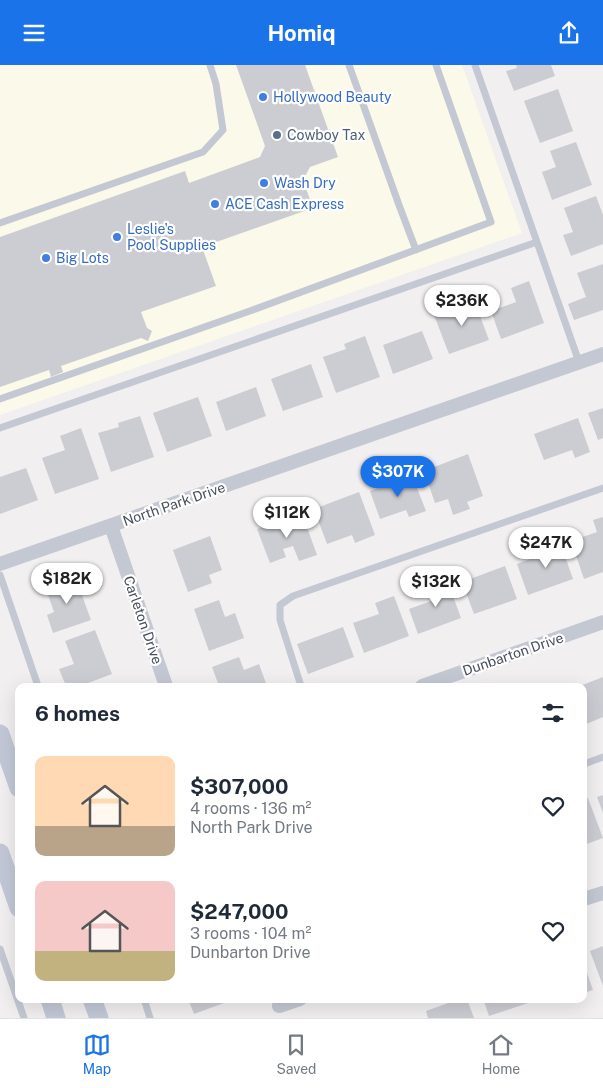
<!DOCTYPE html>
<html lang="en">
<head>
<meta charset="utf-8">
<style>
  body { margin:0; font-family:"Public Sans",sans-serif; background:#f2f2f3; color:#1f2937; height:100vh; display:flex; flex-direction:column; font-size:19px; white-space:nowrap }
  * { box-sizing:border-box; margin:0 }
  p { font-size:16px; color:#747a83 }
  .icon { flex:none; width:28px; height:28px; fill:none; stroke:currentColor; stroke-width:2; stroke-linecap:round; stroke-linejoin:round }
  .map { position:relative; flex:1; overflow:hidden }
  .sheet { position:absolute; left:15px; top:618px; width:572px; height:320px; display:flex; flex-direction:column; background:#fff; border-radius:10px; box-shadow:0 5px 20px #0002 }
  .sheet>* { flex:none }
  .price { position:absolute; translate:-50% -42px; padding:0 11px; border-radius:18px; background:#fff; color:#222; font-size:16px; line-height:32px; filter:drop-shadow(0 1px 2px #0008) }
  .price::after { content:''; position:absolute; left:50%; top:30px; width:15px; height:11px; margin-left:-8px; background:inherit; clip-path:polygon(0 0,100% 0,50% 100%) }
  .price.active { background:#1a73e8; color:#fff }
  ul { padding:0; list-style:none }
  li { display:flex; align-items:center; gap:15px; height:125px; padding:0 20px }
  li span { display:grid; place-items:center; flex:none; width:140px; height:100px; border-radius:10px; color:#555 }
  li>.icon { margin-inline-start:auto }
  span .icon { width:60px; height:60px; fill:#fffc; stroke-width:1 }
  li b { font-size:21px }
  h2 { display:flex; justify-content:space-between; align-items:center; height:60px; padding:0 20px; font-size:21px }
  header { display:flex; justify-content:space-between; align-items:center; height:65px; padding:0 20px; background:#1a73e8; color:#fff; font-size:22px; font-weight:700 }
  .tabs { display:flex; justify-content:space-around; align-items:center; height:70px; border-top:1px solid #e0e1e3; background:#fff; font-size:14px; color:#747a83 }
  .tabs a { display:grid; justify-items:center; gap:2px }
  .tabs .active { color:#1a73e8 }
  .map>svg:first-child { display:block }
  .commercial { fill:#fbf9e9 }
  .building { fill:#cccdd3 }
  .lines { fill:none; stroke-linecap:round; stroke-linejoin:round }
  .service { stroke:#c3c8d3; stroke-width:7 }
  .minor { stroke:#c3c8d3; stroke-width:14 }
  .secondary { stroke:#c2c8d7; stroke-width:19 }
  .shop-dot { fill:#3f7fe0; stroke:#fff; stroke-width:2 }
  .service-dot { fill:#5c6f8a; stroke:#fff; stroke-width:2 }
  .labels { text-anchor:middle; stroke-width:4.5; stroke-linejoin:round; paint-order:stroke }
  .shop-label { font-size:14px; fill:#366cbe; stroke:#fff; text-anchor:start }
  .service-label { font-size:14px; fill:#4e5e75; stroke:#fff; text-anchor:start }
  .street-label { font-size:14px; fill:#474e5c; stroke:#fff }
</style>
</head>
<body>
<header><svg class="icon" aria-label="menu" viewBox="0 0 24 24"><path d="M4 6h16M4 12h16M4 18h16"/></svg>Homiq<svg class="icon" aria-label="share" viewBox="0 0 24 24"><path d="M12 15V3M7 8l5-5 5 5M5 13v7h14v-7"/></svg></header>
<div class="map">
<svg width="603" height="953" viewBox="0 0 603 953">
  <rect width="100%" height="100%" fill="#f1efef"/>
  <path class="commercial" d="M0,0H462L522,168L0,350Z"/>
  <path class="building" d="M236,0H305L338,92L310,102L303,115L313,143L202,182L216,221L141,247L147,263L152,266L148,276L141,273L61,301L63,307L51,312L49,305L0,322V172L185,106L189,118L260,92L265,81Z
    M516,0H551L555,11L514,26L506,6L517,3Z
    M558,24L573,66L540,78L524,36Z
    M576,77L592,120L552,135L542,107L556,102L550,86Z
    M596,131L603,150V179L571,191L563,170L573,167L564,143Z
    M603,199V245L574,255L568,239L586,232L577,208Z
    M529,216L544,258L501,274L491,246L516,237L511,223Z
    M474,235L489,275L449,289L434,250Z
    M422,266L433,294L393,309L383,280Z
    M365,271L380,312L336,328L323,292L346,284L344,279Z
    M311,299L323,332L283,346L271,314Z
    M256,322L266,351L226,366L216,337Z
    M198,332L212,371L167,387L153,348Z
    M603,343V373L598,375L588,348Z
    M140,351L154,392L111,407L98,368L119,362L118,358Z
    M578,353L590,387L575,393L572,385L544,395L534,369Z
    M81,363L99,414L55,429L42,393L65,385L60,371Z
    M468,389L483,431L467,437L470,444L453,450L448,434L435,438L424,406Z
    M26,403L38,435L0,449V412Z
    M412,410L426,446L409,452L406,445L380,454L370,426Z
    M359,427L375,470L355,478L352,470L327,479L314,444Z
    M302,448L317,490L299,496L293,481L283,484L286,492L270,498L257,464Z
    M603,452V507L584,514L571,476L597,467L593,455Z
    M210,471L222,505L209,510L212,518L188,527L173,485Z
    M559,474L573,514L528,530L517,499L543,489L540,480Z
    M505,501L517,534L474,549L462,517Z
    M75,511L91,555L53,568L47,550L54,547L45,521Z
    M446,512L461,553L418,569L409,544L434,535L429,518Z
    M394,531L409,571L364,588L353,558L379,549L375,538Z
    M219,535L225,552L235,548L244,573L209,586L194,544Z
    M343,562L354,592L308,609L297,579Z
    M95,565L112,609L80,621H66L59,604L74,599L65,576Z
    M239,592L244,605L259,599L267,621H219L212,602Z
    M603,612V652L584,660V621H580Z
    M603,730V748L597,732Z
    M588,733L603,773L584,780V734Z
    M603,881V921L590,886Z
    M584,899L593,925L584,928Z
    M188,934H223L224,938L194,949Z
    M459,934H467L474,953H428L426,946Z
    M483,934H533L534,936L489,951Z"/>
  <g class="lines">
    <path class="service" d="M349,0L399,140L416,185
      M475,0L579,297
      M0,158L203,87L223,65L216,19L210,0
      M0,334L247,247L491,157L436,0
      M0,363L537,177
      M0,510L38,621
      M301,621L280,555V540L293,531L603,423
      M584,699L603,692
      M0,884L24,953
      M144,934L150,953"/>
    <path class="minor" d="M111,461L166,621
      M0,499L603,289
      M422,621L603,557
      M584,834L603,828
      M279,941L300,934"/>
    <path class="secondary" d="M0,669L19,723
      M0,788L19,843
      M50,934L56,953
      M92,934L99,953"/>
  </g>
  <g class="shop-dot">
    <circle cx="263" cy="32" r="5"/>
    <circle cx="264" cy="118" r="5"/>
    <circle cx="215" cy="139" r="5"/>
    <circle cx="117" cy="172" r="5"/>
    <circle cx="46" cy="193" r="5"/>
  </g>
  <circle class="service-dot" cx="277" cy="70" r="5"/>
  <g class="labels">
    <g class="shop-label">
      <text x="273" y="37">Hollywood Beauty</text>
      <text x="274" y="123">Wash Dry</text>
      <text x="225" y="144">ACE Cash Express</text>
      <text x="127" y="169">Leslie's<tspan x="127" dy="16">Pool Supplies</tspan></text>
      <text x="56" y="198">Big Lots</text>
    </g>
    <g class="service-label">
      <text x="287" y="75">Cowboy Tax</text>
    </g>
    <g class="street-label">
      <text transform="translate(174 439) rotate(-19)" y="5">North Park Drive</text>
      <text transform="translate(143 555) rotate(71)" y="5">Carleton Drive</text>
      <text transform="translate(513 589) rotate(-19)" y="5">Dunbarton Drive</text>
    </g>
  </g>
</svg>
<b class="price" style="left:462px;top:262px">$236K</b>
<b class="price active" style="left:398px;top:433px">$307K</b>
<b class="price" style="left:287px;top:474px">$112K</b>
<b class="price" style="left:546px;top:504px">$247K</b>
<b class="price" style="left:67px;top:540px">$182K</b>
<b class="price" style="left:436px;top:543px">$132K</b>
<section class="sheet">
<h2>6 homes<svg class="icon" aria-label="filters" viewBox="0 0 24 24"><path d="M4 7h16M4 17h16"/><circle cx="9" cy="7" r="2"/><circle cx="15" cy="17" r="2"/></svg></h2>
<ul>
<li><span style="background:linear-gradient(#ffd9b3 70%,#b9a48a 0)"><svg class="icon" aria-label="home" viewBox="0 0 24 24"><path d="M3 11l9-7 9 7M6 9v11h12V9"/></svg></span><div><b>$307,000</b><p>4 rooms · 136 m²</p><p>North Park Drive</p></div><svg class="icon" aria-label="heart" viewBox="0 0 24 24"><path d="M12 20l-8-8c-3-5 5-10 8-4 3-6 11-1 8 4z"/></svg></li>
<li><span style="background:linear-gradient(#f6c9c9 70%,#c2b280 0)"><svg class="icon" aria-label="home" viewBox="0 0 24 24"><path d="M3 11l9-7 9 7M6 9v11h12V9"/></svg></span><div><b>$247,000</b><p>3 rooms · 104 m²</p><p>Dunbarton Drive</p></div><svg class="icon" aria-label="heart" viewBox="0 0 24 24"><path d="M12 20l-8-8c-3-5 5-10 8-4 3-6 11-1 8 4z"/></svg></li>
</ul>
</section>
</div>
<nav class="tabs">
<a class="active"><svg class="icon" aria-label="map" viewBox="0 0 24 24"><path d="M3 6l6-2 6 2 6-2v14l-6 2-6-2-6 2zM9 4v14M15 6v14"/></svg>Map</a>
<a><svg class="icon" aria-label="saved" viewBox="0 0 24 24"><path d="M7 4h10v16l-5-4-5 4z"/></svg>Saved</a>
<a><svg class="icon" aria-label="home" viewBox="0 0 24 24"><path d="M3 11l9-7 9 7M6 9v11h12V9"/></svg>Home</a>
</nav>
</body>
</html>
